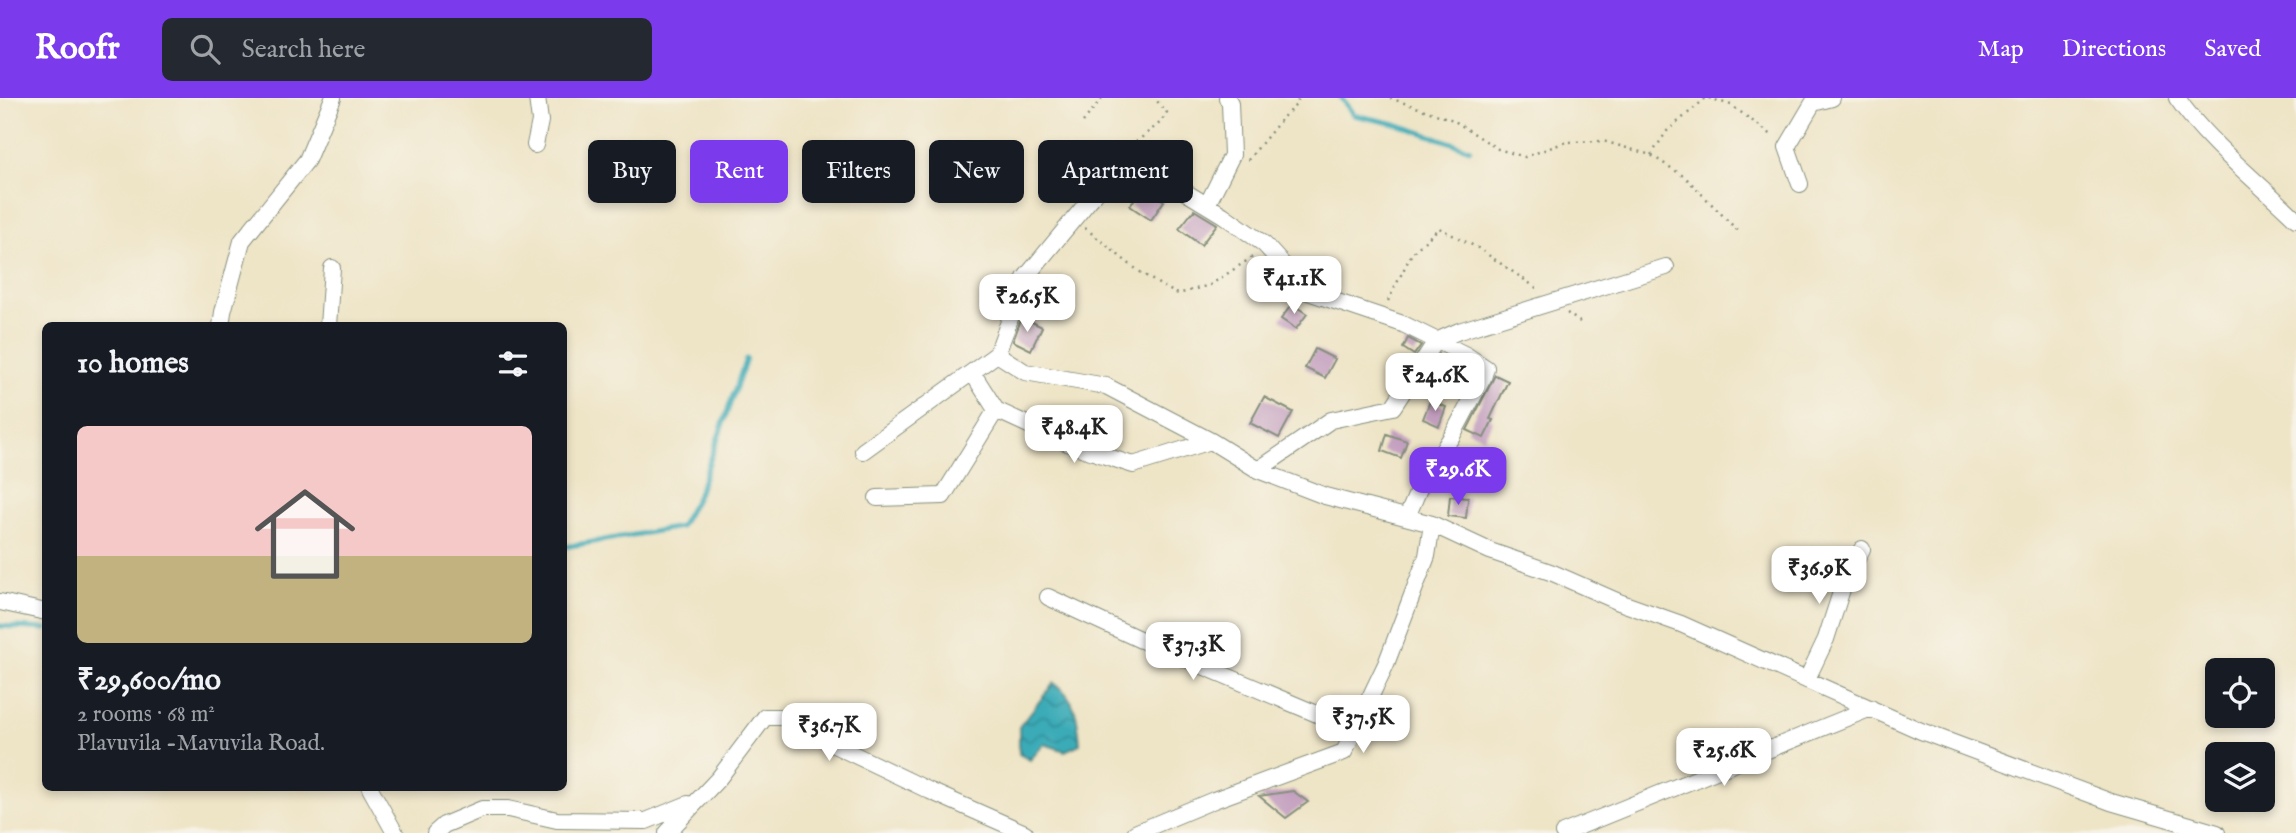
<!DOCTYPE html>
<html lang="en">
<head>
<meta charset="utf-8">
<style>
  body { margin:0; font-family:"IM FELL English",serif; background:#242831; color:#f1f3f6; height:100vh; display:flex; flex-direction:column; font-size:26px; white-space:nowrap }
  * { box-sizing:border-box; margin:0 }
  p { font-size:23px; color:#9ea1a6 }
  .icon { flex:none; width:38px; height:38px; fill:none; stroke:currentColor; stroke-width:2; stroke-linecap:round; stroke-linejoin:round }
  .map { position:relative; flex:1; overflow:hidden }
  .details { position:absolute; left:42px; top:224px; width:525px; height:469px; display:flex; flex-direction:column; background:#171b24; border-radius:10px; box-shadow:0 4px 10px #0003 }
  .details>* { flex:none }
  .hud { position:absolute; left:588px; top:42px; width:665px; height:63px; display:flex; gap:14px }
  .fabs { position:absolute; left:2205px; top:560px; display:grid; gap:14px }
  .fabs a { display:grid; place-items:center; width:70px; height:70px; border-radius:10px; background:#171b24; box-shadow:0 4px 10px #0003; font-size:35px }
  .price { position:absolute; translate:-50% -60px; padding:0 16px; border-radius:14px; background:#fff; color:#222; font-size:23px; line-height:46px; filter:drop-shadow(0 2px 4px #0008) }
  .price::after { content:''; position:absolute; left:50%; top:42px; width:21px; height:16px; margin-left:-10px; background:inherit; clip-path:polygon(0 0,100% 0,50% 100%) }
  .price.active { background:#7c3aed; color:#fff }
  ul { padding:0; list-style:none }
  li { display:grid; align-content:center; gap:14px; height:371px; padding:0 35px }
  li span { display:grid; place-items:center; height:217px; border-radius:10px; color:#555 }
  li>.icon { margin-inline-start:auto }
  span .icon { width:126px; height:126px; fill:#fffc; stroke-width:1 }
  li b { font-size:30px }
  h2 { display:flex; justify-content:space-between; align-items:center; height:84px; padding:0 35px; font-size:30px }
  .pill { padding:0 24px; border-radius:10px; background:#171b24; box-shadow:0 4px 10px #0003; font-size:24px; line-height:63px }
  .pill.active { background:#7c3aed; color:#fff }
  header { display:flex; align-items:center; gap:42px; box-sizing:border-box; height:98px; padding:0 35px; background:#7c3aed; color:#fff }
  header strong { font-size:33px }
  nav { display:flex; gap:38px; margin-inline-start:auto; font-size:24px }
  .search { width:490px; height:63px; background:#242831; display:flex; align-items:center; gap:18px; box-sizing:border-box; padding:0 24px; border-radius:10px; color:#9ea1a6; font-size:26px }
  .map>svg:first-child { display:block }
  .water { fill:url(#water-waves); stroke:#2c7476; stroke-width:2 }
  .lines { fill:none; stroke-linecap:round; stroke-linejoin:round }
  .stream { stroke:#3aabb7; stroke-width:5 }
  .building { fill:#c39fbf }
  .minor-casing { stroke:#86907d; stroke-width:18 }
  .path { stroke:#86907d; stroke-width:2.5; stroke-dasharray:2 5; stroke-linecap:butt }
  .minor { stroke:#fff; stroke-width:16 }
</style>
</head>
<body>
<header>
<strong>Roofr</strong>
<div class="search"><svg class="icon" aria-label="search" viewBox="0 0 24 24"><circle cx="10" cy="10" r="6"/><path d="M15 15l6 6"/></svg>Search here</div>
<nav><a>Map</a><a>Directions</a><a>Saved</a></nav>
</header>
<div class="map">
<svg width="2296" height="735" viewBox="0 0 2296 735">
  <defs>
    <pattern id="water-waves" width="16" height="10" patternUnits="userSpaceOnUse" patternTransform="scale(1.75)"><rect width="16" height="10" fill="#3aabb7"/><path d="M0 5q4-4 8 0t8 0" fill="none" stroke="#308c96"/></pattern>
  </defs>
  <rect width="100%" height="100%" fill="#f7f3e8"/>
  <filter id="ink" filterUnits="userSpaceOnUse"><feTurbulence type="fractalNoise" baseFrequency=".0143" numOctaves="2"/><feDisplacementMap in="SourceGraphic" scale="14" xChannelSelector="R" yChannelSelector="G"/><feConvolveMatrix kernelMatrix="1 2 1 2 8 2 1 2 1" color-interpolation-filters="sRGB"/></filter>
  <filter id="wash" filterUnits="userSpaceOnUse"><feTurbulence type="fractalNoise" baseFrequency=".00686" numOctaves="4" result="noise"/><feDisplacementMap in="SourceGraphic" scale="28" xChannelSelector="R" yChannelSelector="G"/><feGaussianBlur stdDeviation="1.57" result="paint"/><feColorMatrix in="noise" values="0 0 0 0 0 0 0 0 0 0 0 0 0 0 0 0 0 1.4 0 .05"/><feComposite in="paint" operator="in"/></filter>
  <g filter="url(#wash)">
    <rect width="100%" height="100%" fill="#eee4c6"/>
    <path class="water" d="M1054,585C1076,599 1078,621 1080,646L1065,653L1044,646L1030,662L1019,656V629Z"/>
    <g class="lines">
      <path class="stream" d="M1341,0L1354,17L1396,26L1470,51
        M564,449L680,429L697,399L746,261
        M0,528L46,531"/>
    </g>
    <g id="blocks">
      <path class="building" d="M1143,89L1164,103L1151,122L1130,108Z
        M1194,112L1217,126L1201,147L1179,131Z
        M1292,206L1307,216L1296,231L1281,221Z
        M1022,219L1042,229L1031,252L1013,243Z
        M1408,240L1421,247L1414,257L1403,250Z
        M1315,251L1335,261L1325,280L1305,270Z
        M1438,259L1454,269L1442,288L1426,278Z
        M1495,277L1508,283L1490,321L1493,322L1484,340L1467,332Z
        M1264,299L1293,314L1279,340L1250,325Z
        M1430,303L1446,309L1439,328L1423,321Z
        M1387,336L1407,343L1401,360L1382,353Z
        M1450,398L1468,400L1466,420L1448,418Z
        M1293,693L1308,704L1286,720L1259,698Z"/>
    </g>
  </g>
  <g filter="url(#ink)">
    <use href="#blocks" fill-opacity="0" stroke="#86907d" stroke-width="2"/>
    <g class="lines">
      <defs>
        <path id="minor" d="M2177,0C2206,43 2258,84 2296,121
          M535,47L540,23L537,0
          M1800,86L1787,49L1813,5L1832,0
          M1207,107L1232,57L1230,5L1227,0
          M221,228L223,214L242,143L307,62L333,0
          M328,228L332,170
          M972,274L996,312L1072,347L1133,367L1211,343
          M863,353L997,256
          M1258,372L1331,322L1393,309L1436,243L1459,233L1666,169
          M877,400L943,398L996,312
          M1407,419L1421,386L1452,338L1483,280L1486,270L1466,257L1403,226L1308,194L1264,146L1223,117L1126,58L1025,180L997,256L1025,274L1106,288L1211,343L1258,372L1325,398L1432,426L1490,453L1553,475L1619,504L1681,526L1921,633L2111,704L2217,735
          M1048,499L1141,542L1355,632
          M0,504L46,514
          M1807,581L1826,541L1843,488L1862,451
          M370,690L395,735
          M435,735L444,727L482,711H508L557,722L646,723L688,706
          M667,735L719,680L765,619H792L834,647L930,693L1025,735
          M1135,735L1214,702L1344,654L1386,566L1427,458L1432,426
          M1563,735L1871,610"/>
      </defs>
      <use href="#minor" class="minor-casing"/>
      <path class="path" d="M1390,0L1453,22L1498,51L1525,59L1566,44L1603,43L1651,57L1685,79L1739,134
        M1709,0L1731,7L1773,38
        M1083,24L1102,0
        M1136,44L1161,24L1167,14L1154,0
        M1651,57L1667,33L1706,0
        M1248,62L1285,17L1296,7L1299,0
        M1085,130C1117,155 1141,179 1178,196L1210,187L1254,158
        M1388,203L1412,155L1439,130L1478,150L1538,191
        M1567,215L1580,224"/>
      <use href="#minor" class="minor"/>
    </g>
  </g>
</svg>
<div class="fabs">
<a><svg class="icon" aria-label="locate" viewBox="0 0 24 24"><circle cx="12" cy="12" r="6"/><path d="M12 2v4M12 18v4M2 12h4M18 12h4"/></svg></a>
<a><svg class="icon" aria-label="layers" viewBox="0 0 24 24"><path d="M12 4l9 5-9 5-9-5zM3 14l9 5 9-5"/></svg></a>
</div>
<b class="price" style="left:1294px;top:218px">₹41.1K</b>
<b class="price" style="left:1027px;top:236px">₹26.5K</b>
<b class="price" style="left:1435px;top:315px">₹24.6K</b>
<b class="price" style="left:1074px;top:367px">₹48.4K</b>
<b class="price active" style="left:1458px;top:409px">₹29.6K</b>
<b class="price" style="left:1819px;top:508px">₹36.9K</b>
<b class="price" style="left:1193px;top:584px">₹37.3K</b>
<b class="price" style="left:1363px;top:657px">₹37.5K</b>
<b class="price" style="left:829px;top:665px">₹36.7K</b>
<b class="price" style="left:1724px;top:690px">₹25.6K</b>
<div class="hud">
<a class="pill">Buy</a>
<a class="pill active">Rent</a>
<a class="pill">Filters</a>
<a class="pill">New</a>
<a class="pill">Apartment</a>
</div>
<section class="details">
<h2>10 homes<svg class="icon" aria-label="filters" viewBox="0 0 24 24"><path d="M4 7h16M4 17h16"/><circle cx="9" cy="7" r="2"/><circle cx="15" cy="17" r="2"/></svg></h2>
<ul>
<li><span style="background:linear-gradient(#f6c9c9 60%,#c2b280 0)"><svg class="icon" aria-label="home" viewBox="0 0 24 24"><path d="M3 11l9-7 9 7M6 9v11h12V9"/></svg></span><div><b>₹29,600/mo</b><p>2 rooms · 68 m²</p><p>Plavuvila -Mavuvila Road.</p></div></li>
</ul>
</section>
</div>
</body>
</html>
